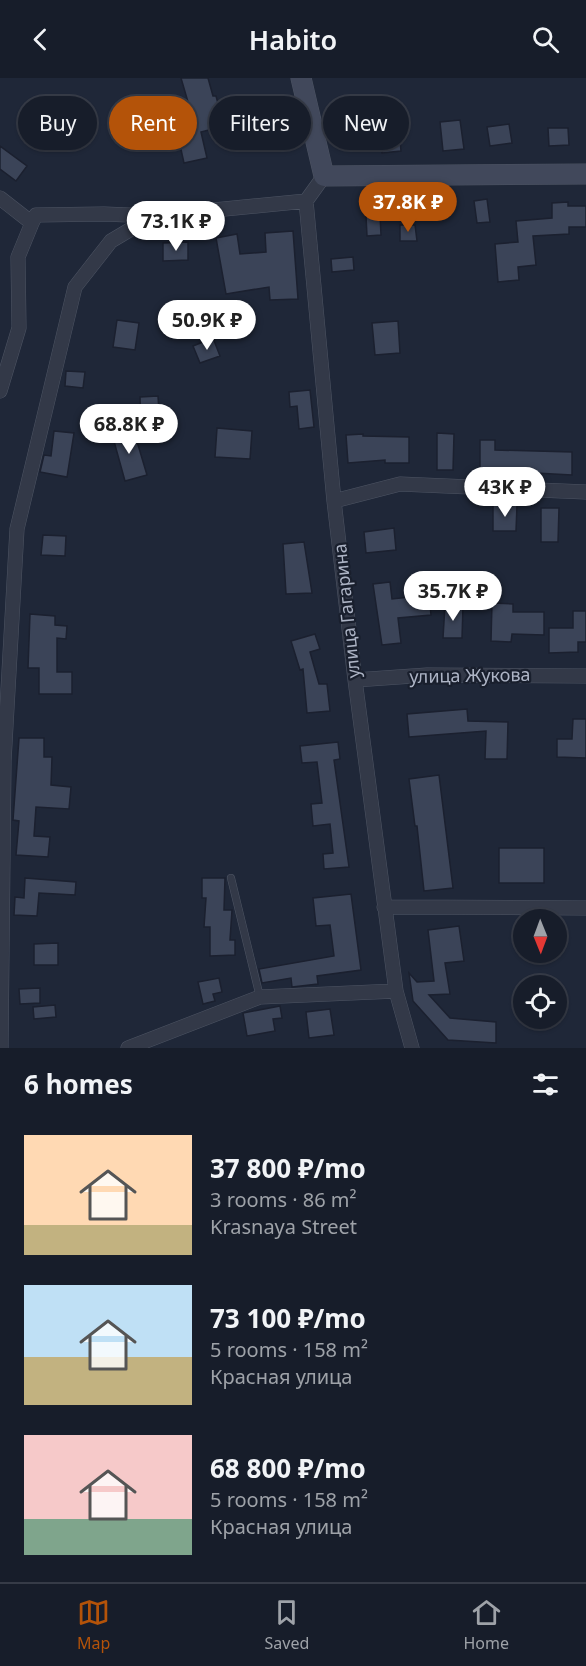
<!DOCTYPE html>
<html lang="en">
<head>
<meta charset="utf-8">
<style>
  body { margin:0; font-family:"Noto Sans",sans-serif; background:#202632; color:#f1f3f6; height:100vh; display:flex; flex-direction:column; font-size:22px; white-space:nowrap }
  * { box-sizing:border-box; margin:0 }
  p { font-size:20px; color:#9ea2a8 }
  .icon { flex:none; width:33px; height:33px; fill:none; stroke:currentColor; stroke-width:2; stroke-linecap:round; stroke-linejoin:round }
  .map { position:relative; height:970px; overflow:hidden }
  .details { display:flex; flex-direction:column; background:#171d2a; flex:1 }
  .details>* { flex:none }
  .banner { position:absolute; left:18px; top:18px; width:550px; height:54px; display:flex; gap:12px }
  .needle { width:39px; rotate:179deg }
  .fabs { position:absolute; left:513px; top:831px; display:grid; gap:12px }
  .fabs a { display:grid; place-items:center; width:54px; height:54px; border-radius:50%; background:#171d2a; box-shadow:0 2px 4px #0004,0 0 0 2px #363b47; font-size:30px }
  .price { position:absolute; translate:-50% -51px; padding:0 14px; border-radius:21px; background:#fff; color:#222; font-size:20px; line-height:39px; filter:drop-shadow(0 2px 3px #0008) }
  .price::after { content:''; position:absolute; left:50%; top:36px; width:18px; height:14px; margin-left:-9px; background:inherit; clip-path:polygon(0 0,100% 0,50% 100%) }
  .price.selected { background:#b45309; color:#fff }
  ul { padding:0; list-style:none }
  li { display:flex; align-items:center; gap:18px; height:150px; padding:0 24px }
  li span { display:grid; place-items:center; flex:none; width:168px; height:120px; border-radius:0px; color:#555 }
  li>.icon { margin-inline-start:auto }
  span .icon { width:72px; height:72px; fill:#fffc; stroke-width:1 }
  li b { font-size:26px }
  h2 { display:flex; justify-content:space-between; align-items:center; height:72px; padding:0 24px; font-size:26px }
  .tag { padding:0 21px; border-radius:27px; background:#171d2a; box-shadow:0 2px 4px #0004,0 0 0 2px #363b47; font-size:21px; line-height:54px }
  .tag.selected { background:#b45309; color:#fff }
  header { display:flex; justify-content:space-between; align-items:center; height:78px; padding:0 24px; background:#171d2a; font-size:27px; font-weight:600 }
  .menu { display:flex; justify-content:space-around; align-items:center; height:84px; border-top:2px solid #363b47; background:#171d2a; font-size:16px; color:#9ea2a8 }
  .menu a { display:grid; justify-items:center; gap:3px }
  .menu .selected { color:#b45309 }
  .map>svg:first-child { display:block }
  .building { fill:#3b4458; stroke:#1b202f; stroke-width:1.5 }
  .lines { fill:none; stroke-linecap:round; stroke-linejoin:round }
  .service-casing { stroke:#4d5463; stroke-width:8 }
  .minor-casing { stroke:#4d5463; stroke-width:15 }
  .secondary-casing { stroke:#4d5463; stroke-width:21 }
  .service { stroke:#333948; stroke-width:7 }
  .minor { stroke:#333948; stroke-width:14 }
  .secondary { stroke:#41485b; stroke-width:20 }
  .labels { text-anchor:middle; stroke-width:4.5; stroke-linejoin:round; paint-order:stroke }
  .street-label { font-size:18px; fill:#adb4c5; stroke:#191f2d }
</style>
</head>
<body>
<header><svg class="icon" aria-label="back" viewBox="0 0 24 24"><path d="M15 5l-7 7 7 7"/></svg>Habito<svg class="icon" aria-label="search" viewBox="0 0 24 24"><circle cx="10" cy="10" r="6"/><path d="M15 15l6 6"/></svg></header>
<div class="map">
<svg width="586" height="970" viewBox="0 0 586 970">
  <rect width="100%" height="100%" fill="#1f2738"/>
  <path class="building" d="M181,0H208L213,18H216L224,48L201,54L207,80L184,85L178,58L157,63L149,33L188,24Z
    M460,42L464,71L443,73L440,44Z
    M509,46L512,65L490,68L487,49Z
    M548,50H568L569,67L549,68Z
    M399,52L401,73L382,75L381,53Z
    M0,68L27,88L16,103L0,91Z
    M487,121L490,144L477,145L474,123Z
    M568,124V128H586V149H569V156L533,158L536,187L518,189L519,202L498,204L495,166L518,164L516,143L552,140V125Z
    M380,137L381,157L367,158L366,138Z
    M400,147H415L417,163H400Z
    M293,153L298,221L270,222L269,209L226,216L216,160L237,156L240,176L266,174L265,155Z
    M188,164V182L163,183V165Z
    M353,179L354,192L332,194L331,181Z
    M117,242L139,245L135,272L113,269Z
    M398,243L400,275L375,277L372,245Z
    M213,260L220,278L200,285L193,268Z
    M66,293L85,294L83,310L65,308Z
    M310,312L314,349L299,351L297,328L290,329L289,314Z
    M158,318L160,349L141,350L140,319Z
    M133,350L147,397L125,403L112,356Z
    M217,350L252,353L250,381L215,379Z
    M54,353L74,355L67,399L40,394L44,377L51,378Z
    M437,355L454,356L453,392H437Z
    M363,356V358L409,359V385H385V382L348,385L346,357Z
    M480,362H495V372L572,374V397L517,394V390H480Z
    M493,427H517L516,453H493Z
    M541,430H559L558,464H541Z
    M394,450L396,472L366,475L364,454Z
    M43,457L66,458L65,478L41,477Z
    M304,464L312,515L286,516L283,466Z
    M390,504L392,521L429,517L431,537L398,540L401,565L382,567L373,506Z
    M492,525L513,526V534H544V557L512,556L511,564L491,563Z
    M445,527L463,528L462,560H443Z
    M573,533H586V564H578V574L549,575V550H573Z
    M30,536L55,538V547L67,548L66,561L57,560V594H72V616H39V590H28Z
    M315,556L320,571L310,574L319,606H327L330,633L307,635L303,591L300,592L291,563Z
    M467,631L468,643L508,644L507,681H485L486,653L409,659L407,636Z
    M573,641H586V680L557,679V661H572Z
    M19,660H44V679H52L51,707L71,709L69,731L36,729L34,758L50,759L48,779L16,777L19,743L13,742Z
    M338,664L340,681L334,682L349,789L324,791L323,776L333,775L330,746L313,748L311,726L322,725L317,684L302,685L300,668Z
    M439,697L453,810L424,813L417,748H415L409,701Z
    M499,770H544V805H499Z
    M25,800L76,804L75,817L39,815L37,838L14,837L15,819L24,820Z
    M202,800H225L224,832H232L230,862H235V877L210,878V849H204L206,820H202Z
    M351,816L361,892L317,898L318,906L292,909L291,900L262,905L259,891L334,878L330,847L316,848L313,820Z
    M459,848L464,883L445,885L450,916L429,917L450,940L496,944V965L448,962L413,923L409,895L417,904L434,903L428,852Z
    M58,865V887H34V866Z
    M219,900L222,914L213,916L215,923L203,926L198,904Z
    M40,910V925L20,926L19,911Z
    M55,927L56,939L34,941L33,929Z
    M280,928L282,940L273,941L275,953L247,958L243,935Z
    M330,931L334,957L309,960L306,934Z"/>
  <g class="lines">
    <defs>
      <path id="service" d="M231,800L260,919"/>
      <path id="minor" d="M324,98L306,123L334,423L355,602L396,913L412,970
        M0,120L32,145L18,179L19,250L0,313
        M32,145L36,137L104,136L153,138
        M334,423L400,406L586,414
        M355,602L427,597L586,598
        M384,829L586,830
        M1,970L4,683L17,451L75,209L111,163L153,138L306,123
        M128,970L260,919L396,913"/>
      <path id="secondary" d="M301,0L324,98L586,96"/>
    </defs>
    <use href="#service" class="service-casing"/>
    <use href="#minor" class="minor-casing"/>
    <use href="#secondary" class="secondary-casing"/>
    <use href="#service" class="service"/>
    <use href="#minor" class="minor"/>
    <use href="#secondary" class="secondary"/>
  </g>
  <g class="labels">
    <g class="street-label">
      <text transform="translate(347 533) rotate(-96)" y="6">улица Гагарина</text>
      <text transform="translate(470 598) rotate(-1)" y="6">улица Жукова</text>
    </g>
  </g>
</svg>
<div class="fabs">
<a><svg class="needle" viewBox="-14 -14 28 28"><path d="M0-13l5 13h-10z" fill="#e53935"/><path d="M0 13l5-13h-10z" fill="#9ea2a8"/></svg></a>
<a><svg class="icon" aria-label="locate" viewBox="0 0 24 24"><circle cx="12" cy="12" r="6"/><path d="M12 2v4M12 18v4M2 12h4M18 12h4"/></svg></a>
</div>
<b class="price selected" style="left:408px;top:155px">37.8K ₽</b>
<b class="price" style="left:176px;top:174px">73.1K ₽</b>
<b class="price" style="left:207px;top:273px">50.9K ₽</b>
<b class="price" style="left:129px;top:377px">68.8K ₽</b>
<b class="price" style="left:505px;top:440px">43K ₽</b>
<b class="price" style="left:453px;top:544px">35.7K ₽</b>
<div class="banner">
<a class="tag">Buy</a>
<a class="tag selected">Rent</a>
<a class="tag">Filters</a>
<a class="tag">New</a>
</div>
</div>
<section class="details">
<h2>6 homes<svg class="icon" aria-label="filters" viewBox="0 0 24 24"><path d="M4 7h16M4 17h16"/><circle cx="9" cy="7" r="2"/><circle cx="15" cy="17" r="2"/></svg></h2>
<ul>
<li><span style="background:linear-gradient(#ffd9b3 75%,#c2b280 0)"><svg class="icon" aria-label="home" viewBox="0 0 24 24"><path d="M3 11l9-7 9 7M6 9v11h12V9"/></svg></span><div><b>37 800 ₽/mo</b><p>3 rooms · 86 m²</p><p>Krasnaya Street</p></div></li>
<li><span style="background:linear-gradient(#bfe0f5 60%,#c2b280 0)"><svg class="icon" aria-label="home" viewBox="0 0 24 24"><path d="M3 11l9-7 9 7M6 9v11h12V9"/></svg></span><div><b>73 100 ₽/mo</b><p>5 rooms · 158 m²</p><p>Красная улица</p></div></li>
<li><span style="background:linear-gradient(#f6c9c9 70%,#7fa58c 0)"><svg class="icon" aria-label="home" viewBox="0 0 24 24"><path d="M3 11l9-7 9 7M6 9v11h12V9"/></svg></span><div><b>68 800 ₽/mo</b><p>5 rooms · 158 m²</p><p>Красная улица</p></div></li>
</ul>
</section>
<nav class="menu">
<a class="selected"><svg class="icon" aria-label="map" viewBox="0 0 24 24"><path d="M3 6l6-2 6 2 6-2v14l-6 2-6-2-6 2zM9 4v14M15 6v14"/></svg>Map</a>
<a><svg class="icon" aria-label="saved" viewBox="0 0 24 24"><path d="M7 4h10v16l-5-4-5 4z"/></svg>Saved</a>
<a><svg class="icon" aria-label="home" viewBox="0 0 24 24"><path d="M3 11l9-7 9 7M6 9v11h12V9"/></svg>Home</a>
</nav>
</body>
</html>
